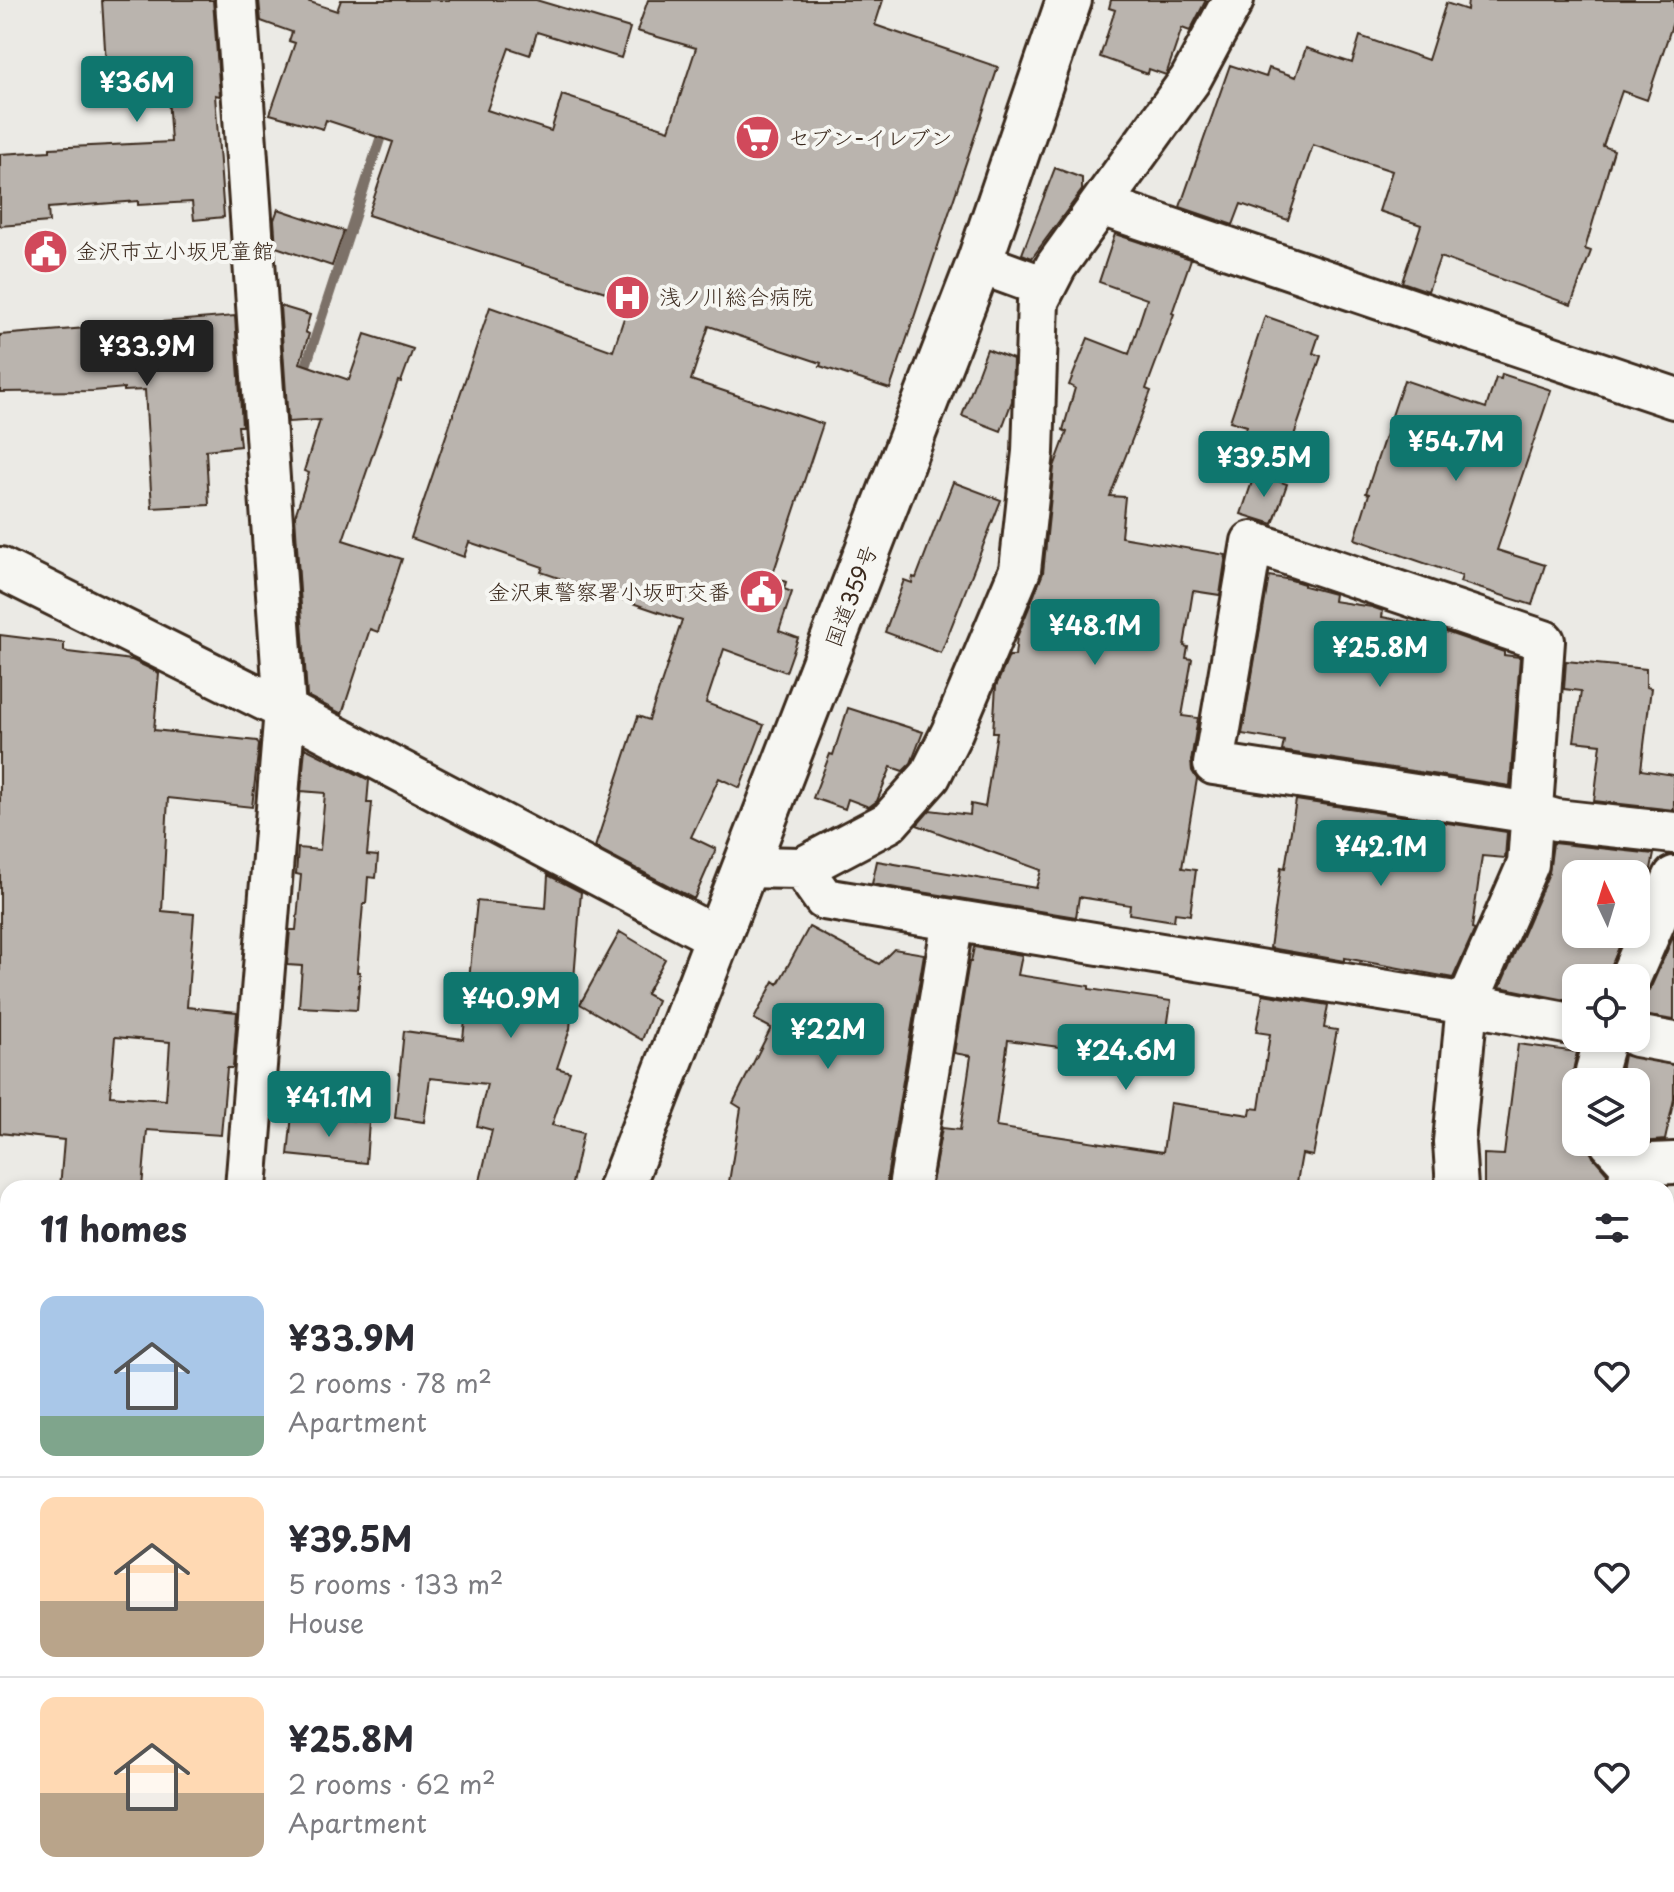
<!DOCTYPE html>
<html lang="en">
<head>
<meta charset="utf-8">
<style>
  body { margin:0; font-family:"Playpen Sans","Klee One",sans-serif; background:#f7f7f7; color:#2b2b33; height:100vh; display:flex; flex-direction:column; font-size:30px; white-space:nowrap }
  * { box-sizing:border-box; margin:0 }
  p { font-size:26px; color:#7c7c81 }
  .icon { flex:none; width:44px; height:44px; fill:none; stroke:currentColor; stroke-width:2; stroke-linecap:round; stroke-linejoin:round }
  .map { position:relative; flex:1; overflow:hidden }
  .side { position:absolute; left:0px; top:1180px; width:1674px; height:712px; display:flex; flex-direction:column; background:#fff; border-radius:24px 24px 0 0; box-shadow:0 4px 12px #0003 }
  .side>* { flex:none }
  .needle { width:52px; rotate:356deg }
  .buttons { position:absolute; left:1562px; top:860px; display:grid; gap:16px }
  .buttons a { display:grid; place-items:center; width:88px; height:88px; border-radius:16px; background:#fff; box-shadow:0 4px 12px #0003; font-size:40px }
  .price { position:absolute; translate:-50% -68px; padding:0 18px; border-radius:8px; background:#0f766e; color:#fff; font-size:26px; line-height:52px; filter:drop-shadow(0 2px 4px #0008) }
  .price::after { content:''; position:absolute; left:50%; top:48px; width:24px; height:18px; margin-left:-12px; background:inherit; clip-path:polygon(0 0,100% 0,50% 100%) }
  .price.current { background:#222; color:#fff }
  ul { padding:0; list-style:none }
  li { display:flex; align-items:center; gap:24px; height:200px; padding:0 40px }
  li+li { border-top:2px solid #e1e1e2 }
  li span { display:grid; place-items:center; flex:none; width:224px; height:160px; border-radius:16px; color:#555 }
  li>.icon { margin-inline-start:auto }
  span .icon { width:96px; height:96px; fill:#fffc; stroke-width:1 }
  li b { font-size:34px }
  h2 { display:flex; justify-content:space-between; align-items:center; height:96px; padding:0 40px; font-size:34px }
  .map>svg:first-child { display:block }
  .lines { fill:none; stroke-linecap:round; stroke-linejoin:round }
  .stream { stroke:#7c7167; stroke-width:10 }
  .building { fill:#bab4ae; stroke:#3b2a1e; stroke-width:2; fill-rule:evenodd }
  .minor-casing { stroke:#3b2a1e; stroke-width:46 }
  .major-casing { stroke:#3b2a1e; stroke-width:50 }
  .highway-casing { stroke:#3b2a1e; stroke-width:50 }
  .minor { stroke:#f6f6f2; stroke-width:40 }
  .major { stroke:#f6f6f2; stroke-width:44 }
  .highway { stroke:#f6f6f2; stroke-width:44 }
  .labels { text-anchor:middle; stroke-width:8; stroke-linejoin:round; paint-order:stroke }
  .poi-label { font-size:22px; fill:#3b2a1e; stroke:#f6f6f2; text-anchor:start }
  .street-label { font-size:22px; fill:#3b2a1e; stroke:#f6f6f2 }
</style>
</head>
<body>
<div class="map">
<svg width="1674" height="1892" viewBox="0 0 1674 1892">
  <rect width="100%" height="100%" fill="#ebeae5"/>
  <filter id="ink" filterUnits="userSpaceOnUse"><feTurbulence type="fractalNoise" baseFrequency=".0125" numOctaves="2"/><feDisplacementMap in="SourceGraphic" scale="16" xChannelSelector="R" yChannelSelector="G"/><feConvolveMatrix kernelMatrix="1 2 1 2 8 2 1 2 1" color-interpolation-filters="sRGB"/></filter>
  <g filter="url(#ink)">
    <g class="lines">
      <path class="stream" d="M302,378L384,127"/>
    </g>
    <path class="building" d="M102,0H213L220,96L215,95L224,217L194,220L192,202L138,205V201L48,208L49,222L0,226V154L50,151V148L171,142L167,81L126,83V80L107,81Z
      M259,0H304L337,11L341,0H536L630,28L621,58L537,32L530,55L509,48L487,110L551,131L562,95L669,130L696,48L637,31L648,0H883L875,25L998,67L890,389L820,366L821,363L709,326L691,380L823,424L772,577L786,582L784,589L792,592L779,631L798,638L786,672L724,649L706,703L764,725L740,788L719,778L691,837L716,849L694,899L595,847L638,716L649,720L682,620L541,572L543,567L469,542L464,557L411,538L490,307L613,351L630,300L368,215L393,142L326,120L323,129L270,114L295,43L289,41L292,32L261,21Z
      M1111,0H1206L1190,31L1182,28L1166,75L1149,69L1148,74L1100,57L1115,10L1109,8Z
      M1468,0H1674V19L1647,100L1622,91L1603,146L1614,150L1585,249L1591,251L1571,305L1440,257L1428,291L1402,282L1421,225L1379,211L1392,171L1313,145L1288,220L1241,204L1233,225L1180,207L1230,65L1266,77L1269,68L1296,77L1306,48L1352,63L1360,36L1428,60L1446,3L1467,10Z
      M1055,168L1082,178V190L1032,258L1022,254Z
      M278,209L344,231L332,266L276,247L274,220Z
      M1115,234L1191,259L1172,313L1174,314L1146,389L1151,391L1110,496L1125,497L1121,537L1226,555L1220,595L1193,591L1184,646L1188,647L1186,658L1192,659L1182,716L1198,718L1191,761L1192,771L1197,779L1182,868L1196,870L1190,915L1175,913L1174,921L1129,914L1130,905L1079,897L1076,917L872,884L877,861L1036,888L1041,870L917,825L930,810L970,815L971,804L985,807L997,732H993L996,686L1009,656H1015L1017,637L1043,573L1054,467L1067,432L1063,430L1075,388L1069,385L1088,338L1129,354L1147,299L1099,282Z
      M280,306L310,315L305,332L309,334L300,363L349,380L365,334L413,349L401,382L398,381L343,540L402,559L378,632L370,629L342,714L307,696L295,516L309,473L304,471L320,420L288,422Z
      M235,316L242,426H238L240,446L206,450L209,505L152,508L145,390L124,391V388L93,391L0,392V335Z
      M1265,316L1319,335L1313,353L1321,356L1289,450L1244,435L1247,426L1230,421Z
      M987,349L1013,359L1012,401L1001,431L962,416Z
      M1502,374L1551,390L1497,550L1545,565L1532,605L1460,582L1462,576L1355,539L1369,494L1366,493L1404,380L1486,408L1496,378L1501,379Z
      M1255,473L1287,484L1273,524L1241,514Z
      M953,482L1001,500L941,653L885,632L904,580L912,583L913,577L916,578Z
      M1269,576L1291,580L1304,584V586L1334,594L1333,601L1372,607L1383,611L1382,617L1428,626L1504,652V655L1520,657L1510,786L1282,751L1284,741L1242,734Z
      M0,635L64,643V651L68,652L132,660L159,673L154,730L257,741L259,745L252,807L168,798L162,911L194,914L187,1007L237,1012L233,1068H227L221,1135L147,1130L142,1188H60L64,1140L0,1133ZM115,1037L170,1042L166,1100L110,1096Z
      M1566,661L1646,669V687L1651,688L1641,770L1674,775V810L1594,801L1601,744L1574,741L1581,691L1564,689Z
      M848,708L923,732L911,763L903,771L891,767L877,801L869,807L848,799L845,809L813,798L830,754L833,755Z
      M305,748L369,780L367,803H372L367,855L378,856L376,878L368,877L366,904H363L357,972H360L357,1010L299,1007L302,966L287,965L290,930H296L301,875L296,874L298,848L320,850L325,793L301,791Z
      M1296,800L1507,832L1505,858L1482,856L1472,928L1475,929L1453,978L1345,958V961L1270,948L1281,867L1285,868Z
      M1553,843L1654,854L1650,874H1576V934H1624L1607,978L1576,969V1002L1500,987L1549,873Z
      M548,875L581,892L570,1029L557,1068L570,1072L552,1125L583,1133L571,1188H509L480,1181L492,1130L477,1126L487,1084L430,1078L424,1122L395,1118L404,1031L463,1039L477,901L546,908Z
      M809,927L879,964L894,949L924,954L887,1177L888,1188H728L741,1108L733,1103L771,1028L754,1019L774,981L778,984Z
      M620,932L665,959L646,994L657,1000L642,1040L580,1004Z
      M1674,935V1020L1636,1014V1000L1644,996L1651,987Z
      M974,947L1022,955L1018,975L1089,986V989L1171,1001L1163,1056L1081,1044L1080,1050L1008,1040L996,1127L1163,1152L1170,1103L1250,1115L1251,1108L1259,1109L1270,1034L1256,1032L1263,994L1328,1005L1324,1028L1337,1030L1313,1156L1302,1154L1296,1188H931L942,1128L960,1130L971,1056L954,1053L969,962H971Z
      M1518,1044L1577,1052L1573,1071L1576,1093V1142H1588L1593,1157L1607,1173L1605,1188H1484V1154L1504,1155Z
      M1624,1055L1674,1065V1099L1665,1140L1641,1142L1636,1136V1082H1619Z
      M292,1114L369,1122L366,1163L288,1155Z"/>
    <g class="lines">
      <defs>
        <path id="minor" d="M236,0L285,710L246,1188
          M1101,205L1674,398
          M979,263L1045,287
          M0,568L285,710L718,938
          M746,867L802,868L889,822L930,776L952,732L1020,570L1033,452L1038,301L1056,266L1190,80L1233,0
          M802,868L824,899L1467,1004L1576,1025
          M1630,978L1674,877
          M1636,1036L1674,1043
          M1596,1082V1071L1605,1038
          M1610,1142L1631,1165L1628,1188
          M1631,1165L1674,1163
          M910,1181L953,920
          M1457,1188L1454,1142L1467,1004L1528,864L1544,641L1252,542L1214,764L1532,813L1556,820L1674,833
          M1666,1545L1674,1543
          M1666,1638L1674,1646
          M1666,1783H1674
          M1255,1884L1257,1892
          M1579,1884L1584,1892
          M184,1892L185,1884
          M1347,1892L1348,1884"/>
        <path id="major" d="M0,1446L8,1447"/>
        <path id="highway" d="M621,1188L979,263L1069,0
          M430,1892L432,1884"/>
      </defs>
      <use href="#minor" class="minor-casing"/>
      <use href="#major" class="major-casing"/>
      <use href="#highway" class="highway-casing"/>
      <use href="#minor" class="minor"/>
      <use href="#major" class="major"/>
      <use href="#highway" class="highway"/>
    </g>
  </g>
  <defs>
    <symbol id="supermarket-disc" viewBox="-11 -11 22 22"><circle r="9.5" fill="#d1495b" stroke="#f6f6f2"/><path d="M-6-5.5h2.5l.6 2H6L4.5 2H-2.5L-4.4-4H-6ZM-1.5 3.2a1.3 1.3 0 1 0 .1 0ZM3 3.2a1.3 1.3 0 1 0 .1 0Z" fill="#fff"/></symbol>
    <symbol id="civic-disc" viewBox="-11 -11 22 22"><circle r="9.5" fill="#d1495b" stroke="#f6f6f2"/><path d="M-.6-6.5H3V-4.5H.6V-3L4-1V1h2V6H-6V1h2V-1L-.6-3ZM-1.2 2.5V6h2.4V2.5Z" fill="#fff"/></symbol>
    <symbol id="hospital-disc" viewBox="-11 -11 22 22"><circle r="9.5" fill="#d1495b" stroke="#f6f6f2"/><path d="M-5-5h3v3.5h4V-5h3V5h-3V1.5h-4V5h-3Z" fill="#fff"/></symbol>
  </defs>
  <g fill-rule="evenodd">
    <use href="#supermarket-disc" x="732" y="112" width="51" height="51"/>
    <use href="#civic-disc" x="20" y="226" width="51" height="51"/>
    <use href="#hospital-disc" x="602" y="272" width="51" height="51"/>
    <use href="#civic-disc" x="736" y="566" width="51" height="51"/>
  </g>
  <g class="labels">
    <g class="poi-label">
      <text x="788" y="146">セブン-イレブン</text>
      <text x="76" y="259">金沢市立小坂児童館</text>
      <text x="659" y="305">浅ノ川総合病院</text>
      <text x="730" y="600" text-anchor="end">金沢東警察署小坂町交番</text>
    </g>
    <g class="street-label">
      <text transform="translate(851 596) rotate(-69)" y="8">国道359号</text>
    </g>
  </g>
</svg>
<div class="buttons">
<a><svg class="needle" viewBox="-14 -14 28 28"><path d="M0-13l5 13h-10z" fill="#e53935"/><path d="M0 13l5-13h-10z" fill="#7c7c81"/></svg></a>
<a><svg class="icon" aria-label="locate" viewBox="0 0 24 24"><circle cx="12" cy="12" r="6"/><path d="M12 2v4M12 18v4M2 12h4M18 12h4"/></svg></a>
<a><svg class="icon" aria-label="layers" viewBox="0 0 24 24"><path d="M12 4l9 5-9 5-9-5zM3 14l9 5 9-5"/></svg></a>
</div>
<b class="price" style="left:137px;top:124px">¥36M</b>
<b class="price current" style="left:147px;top:388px">¥33.9M</b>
<b class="price" style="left:1456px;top:483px">¥54.7M</b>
<b class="price" style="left:1264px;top:499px">¥39.5M</b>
<b class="price" style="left:1095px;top:667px">¥48.1M</b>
<b class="price" style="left:1380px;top:689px">¥25.8M</b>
<b class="price" style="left:1381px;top:888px">¥42.1M</b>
<b class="price" style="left:511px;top:1040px">¥40.9M</b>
<b class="price" style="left:828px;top:1071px">¥22M</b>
<b class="price" style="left:1126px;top:1092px">¥24.6M</b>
<b class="price" style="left:329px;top:1139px">¥41.1M</b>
<section class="side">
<h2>11 homes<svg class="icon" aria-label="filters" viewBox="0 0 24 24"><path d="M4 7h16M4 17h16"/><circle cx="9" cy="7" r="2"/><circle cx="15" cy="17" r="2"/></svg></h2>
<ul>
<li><span style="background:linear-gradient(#a9c7e8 75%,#7fa58c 0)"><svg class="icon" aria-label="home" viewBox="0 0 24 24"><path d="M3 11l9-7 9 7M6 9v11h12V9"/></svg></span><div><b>¥33.9M</b><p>2 rooms · 78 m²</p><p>Apartment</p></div><svg class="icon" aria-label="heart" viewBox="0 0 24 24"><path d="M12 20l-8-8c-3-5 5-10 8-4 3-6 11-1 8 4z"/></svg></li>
<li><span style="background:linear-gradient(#ffd9b3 65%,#b9a48a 0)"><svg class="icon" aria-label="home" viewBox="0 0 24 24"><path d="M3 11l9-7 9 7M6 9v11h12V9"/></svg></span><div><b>¥39.5M</b><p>5 rooms · 133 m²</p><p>House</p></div><svg class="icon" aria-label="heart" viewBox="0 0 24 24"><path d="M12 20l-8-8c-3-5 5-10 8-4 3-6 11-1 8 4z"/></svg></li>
<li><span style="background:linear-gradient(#ffd9b3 60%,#b9a48a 0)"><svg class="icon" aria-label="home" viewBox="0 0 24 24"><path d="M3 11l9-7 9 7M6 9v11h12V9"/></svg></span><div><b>¥25.8M</b><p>2 rooms · 62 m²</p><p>Apartment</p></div><svg class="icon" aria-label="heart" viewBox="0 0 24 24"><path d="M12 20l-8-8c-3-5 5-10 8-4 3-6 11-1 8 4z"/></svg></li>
</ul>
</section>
</div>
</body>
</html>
